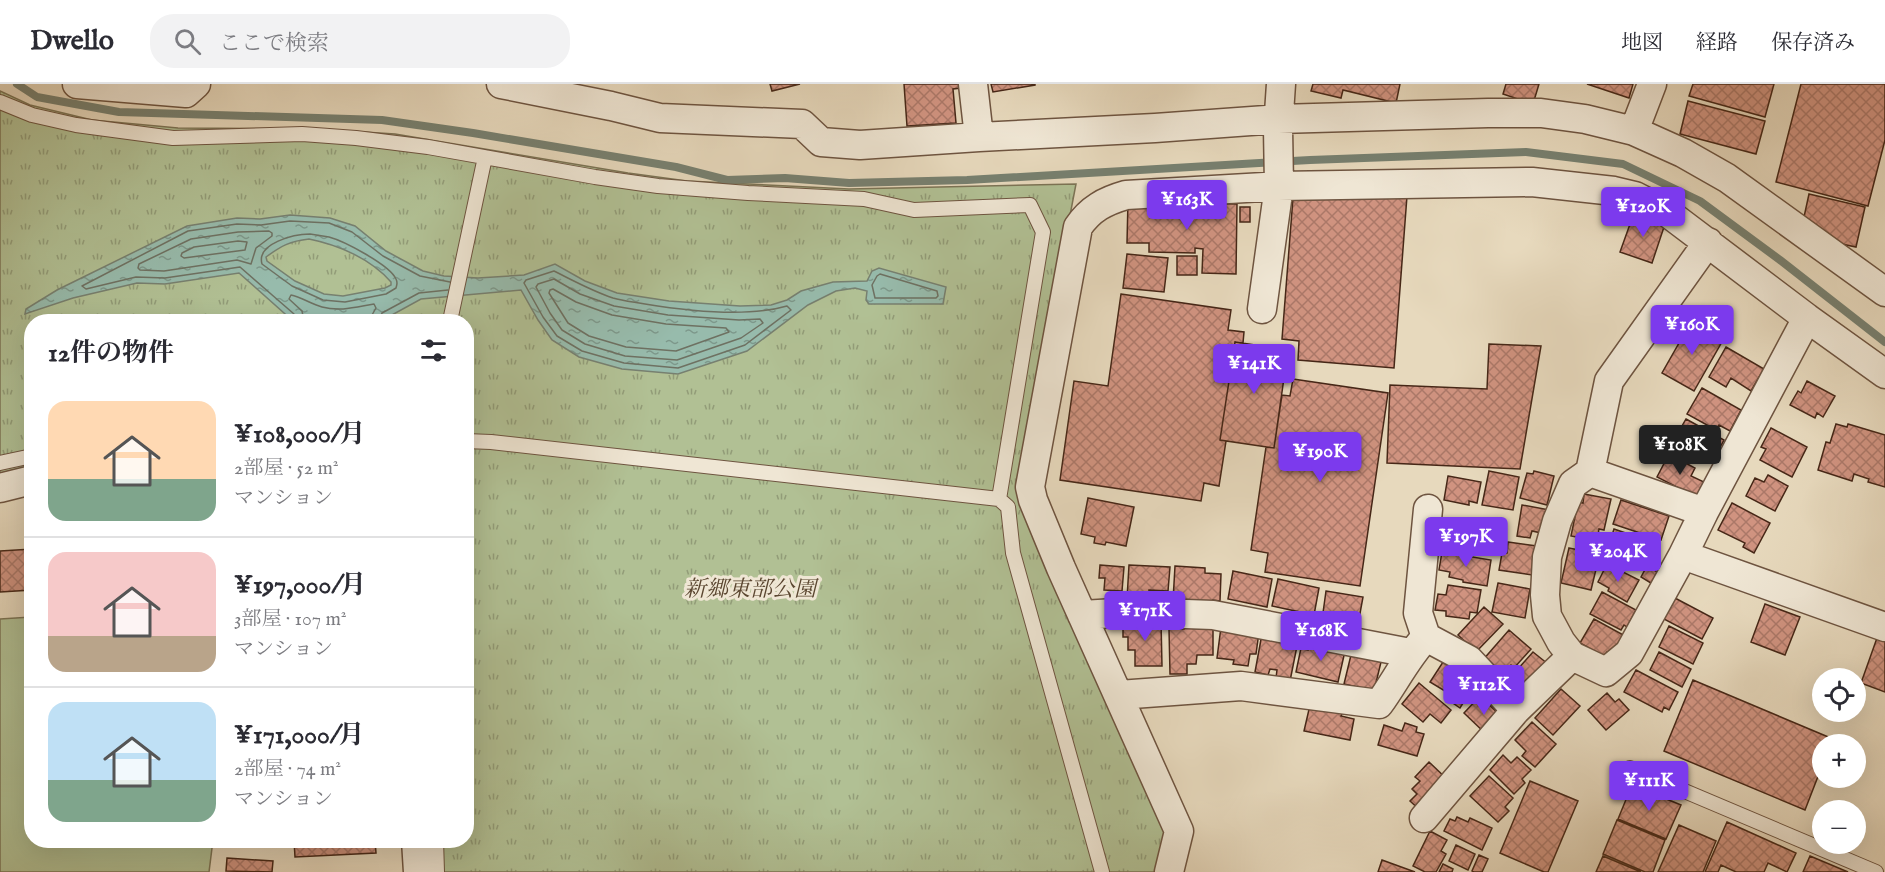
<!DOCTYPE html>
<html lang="ja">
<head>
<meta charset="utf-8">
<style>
  body { margin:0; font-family:"IM FELL English","Noto Serif JP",serif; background:#f2f2f3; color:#2b2b33; height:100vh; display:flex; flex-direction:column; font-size:22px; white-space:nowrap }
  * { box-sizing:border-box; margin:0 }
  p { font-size:20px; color:#7c7c81 }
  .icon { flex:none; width:33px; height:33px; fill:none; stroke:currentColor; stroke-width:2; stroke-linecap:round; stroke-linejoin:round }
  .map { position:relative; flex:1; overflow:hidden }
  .drawer { position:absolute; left:24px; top:230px; width:450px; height:534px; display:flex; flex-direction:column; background:#fff; border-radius:24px; box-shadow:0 6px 24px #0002 }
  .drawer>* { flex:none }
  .fabs { position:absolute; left:1812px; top:584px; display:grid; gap:12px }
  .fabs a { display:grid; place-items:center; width:54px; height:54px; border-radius:50%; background:#fff; box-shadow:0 6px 24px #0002; font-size:30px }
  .price { position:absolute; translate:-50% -51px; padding:0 14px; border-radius:6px; background:#7c3aed; color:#fff; font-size:20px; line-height:39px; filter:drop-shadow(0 2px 3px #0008) }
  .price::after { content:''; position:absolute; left:50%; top:36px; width:18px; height:14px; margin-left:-9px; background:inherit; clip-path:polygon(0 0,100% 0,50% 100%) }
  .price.active { background:#222; color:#fff }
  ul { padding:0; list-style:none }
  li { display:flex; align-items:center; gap:18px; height:150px; padding:0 24px }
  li+li { border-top:2px solid #e1e1e2 }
  li span { display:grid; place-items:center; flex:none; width:168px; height:120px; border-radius:18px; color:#555 }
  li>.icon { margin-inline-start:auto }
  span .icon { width:72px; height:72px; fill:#fffc; stroke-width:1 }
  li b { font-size:26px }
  h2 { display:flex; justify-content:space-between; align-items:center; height:72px; padding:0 24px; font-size:26px }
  header { display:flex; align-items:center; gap:36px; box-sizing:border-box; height:84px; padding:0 30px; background:#fff; border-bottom:2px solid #e1e1e2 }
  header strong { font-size:28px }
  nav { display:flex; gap:33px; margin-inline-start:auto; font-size:21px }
  .search { width:420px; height:54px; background:#f2f2f3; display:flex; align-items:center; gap:15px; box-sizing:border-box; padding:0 21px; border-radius:24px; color:#7c7c81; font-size:22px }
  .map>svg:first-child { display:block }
  .grass { fill:#b1c094; stroke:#7c7456; stroke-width:1.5 }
  .park { fill:url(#park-tufts); stroke:#7c7456; stroke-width:1.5 }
  .water { fill:url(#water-ripples); stroke:#778070; stroke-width:1.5; fill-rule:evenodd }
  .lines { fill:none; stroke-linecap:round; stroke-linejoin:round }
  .shore { stroke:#6e7162; stroke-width:1.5 }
  .stream { stroke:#778070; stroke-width:8 }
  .building { fill:url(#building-cross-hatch); stroke:#462717; stroke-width:1.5 }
  .service-casing { stroke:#6e5440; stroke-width:16 }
  .minor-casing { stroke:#6e5440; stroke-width:31 }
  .service { stroke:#efe6d4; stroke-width:14 }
  .minor { stroke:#efe6d4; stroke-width:28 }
  .labels { text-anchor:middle; stroke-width:6; stroke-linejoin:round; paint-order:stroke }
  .park-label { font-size:22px; font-style:italic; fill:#5b4630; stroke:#efe6d4 }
</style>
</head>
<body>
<header>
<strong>Dwello</strong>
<div class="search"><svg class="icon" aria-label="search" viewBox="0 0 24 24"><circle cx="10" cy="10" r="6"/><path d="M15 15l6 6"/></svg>ここで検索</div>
<nav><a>地図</a><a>経路</a><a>保存済み</a></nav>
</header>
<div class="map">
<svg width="1885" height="788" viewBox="0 0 1885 788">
  <defs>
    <pattern id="park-tufts" width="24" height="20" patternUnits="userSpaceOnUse" patternTransform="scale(1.5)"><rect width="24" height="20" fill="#b1c094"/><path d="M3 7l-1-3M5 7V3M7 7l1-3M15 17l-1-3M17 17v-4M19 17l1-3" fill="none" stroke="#929c78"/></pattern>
    <pattern id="water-ripples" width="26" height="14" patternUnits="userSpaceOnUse" patternTransform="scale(1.5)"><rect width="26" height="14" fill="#97bbac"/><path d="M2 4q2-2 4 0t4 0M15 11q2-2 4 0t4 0" fill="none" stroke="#7d988b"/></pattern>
    <pattern id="building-cross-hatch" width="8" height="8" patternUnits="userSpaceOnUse" patternTransform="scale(1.5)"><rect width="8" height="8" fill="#d09380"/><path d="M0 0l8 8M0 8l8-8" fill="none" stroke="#ab7868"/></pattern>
  </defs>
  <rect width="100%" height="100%" fill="#e7d9bd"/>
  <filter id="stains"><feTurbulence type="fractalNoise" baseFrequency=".00333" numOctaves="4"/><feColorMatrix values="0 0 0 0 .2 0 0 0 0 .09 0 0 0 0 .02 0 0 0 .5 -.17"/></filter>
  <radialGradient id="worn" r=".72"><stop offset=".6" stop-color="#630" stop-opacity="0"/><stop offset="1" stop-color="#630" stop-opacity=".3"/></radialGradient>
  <path class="grass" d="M31,533L32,756H213L209,788H0V535Z"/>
  <path class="park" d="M0,7L30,21L92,36L178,44L317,45L395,50L628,89L687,97L849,105L1076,100L1017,409L1170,754L1163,788H428L427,756H466V237H32L31,383L0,391Z"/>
  <path class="water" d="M290,131L330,134L355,142L386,167L423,187L444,192L478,194L524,191L555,180L585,197L617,209L669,217L740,222L771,221L787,216L801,207L833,198L867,197L872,187L879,184L946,203L943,220H869L866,216L867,207L855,204L836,207L808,221L747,267L678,290L622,285L579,273L552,256L538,236L521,206L421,215L381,237H293L239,189L165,200L137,199L73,214L25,230L26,225L57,206L187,142L237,134L260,135ZM309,155C339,161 371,175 391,198V201L385,204L343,212L324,210L295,197L267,177L266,173C281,162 290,157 309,155Z"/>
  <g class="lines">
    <path class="shore" d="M269,147L272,149V152L256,164L251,180L237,176L164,187L140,186L138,184L139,180L191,155L238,148Z
      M310,150C316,151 323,152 329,153C344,157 390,181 396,195C398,199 397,200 396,204L386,210L345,218L323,216L292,202L262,180C256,159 295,150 310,150Z
      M238,157L247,158L245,166L184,174L181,172L182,169L194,163Z
      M554,187C574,197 592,207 613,214C623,217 634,218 645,220C688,227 746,234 787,222L791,226L745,261L678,284L624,279L582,267L557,252L543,233L524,199L526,196Z
      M880,190L937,207L938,212L936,214H875L872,201L877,192Z
      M554,195L580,210L614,222L668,231L739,236L760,235L763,239L741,254L677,276L625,272L585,260L562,246L550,229L536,203L538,200Z
      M553,205L576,218L612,231L666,240L726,244L729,248L676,267L626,263L589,252L568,239L549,209L550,206Z
      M297,237L294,230L240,183L165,194L136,193L86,205L82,202L188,147L237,140L261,141L290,137L329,139L352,148L383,172L420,192L450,198
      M304,237L302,227L289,215L291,211C301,213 311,220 322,223C340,228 356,223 374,220L376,224L372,231L371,237
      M379,237L382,229L419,209L448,206"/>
    <path class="stream" d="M17,0L37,13L119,28L382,36L473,49L676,83L727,96L785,94L849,99L967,96L1310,76L1526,68L1623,80L1700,117L1780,176L1885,258"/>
  </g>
  <path class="building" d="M770,0H800L772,7Z
    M904,0H961V4L953,5L956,39L907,42Z
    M991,0H1035V1L993,8Z
    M1313,0H1400L1396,19L1343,6L1341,14L1311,7Z
    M1506,0H1539L1533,20L1503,10Z
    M1587,0H1633L1629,14Z
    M1693,0H1774L1765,33L1689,12Z
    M1801,0H1885V56L1868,122L1776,98Z
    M1688,17L1765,37L1756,70L1680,50Z
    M1809,110L1865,123L1856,163L1837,159L1804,133Z
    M1407,112L1394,284L1298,276L1299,257L1282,255L1293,114Z
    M1128,117L1237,120L1236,190L1202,189L1203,165L1195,164V169L1149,168V159H1127Z
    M1240,123H1250V138H1240Z
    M1634,129L1665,140L1652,179L1620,168Z
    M1127,170L1168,174L1164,208L1123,204Z
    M1177,172H1197V191H1177Z
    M1121,210L1231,226L1228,246L1244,248L1243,259L1235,258L1220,356L1226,357L1219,402L1204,399L1201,417L1060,396L1074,297L1108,302Z
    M1691,238L1723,256L1694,307L1662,289Z
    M1235,258L1288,266L1274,364L1220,356Z
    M1489,260L1541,262L1520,385L1387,379L1390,301L1487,305Z
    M1726,263L1764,285L1751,307L1731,294L1726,303L1709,293Z
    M1293,295L1388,309L1360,502L1265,488L1268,469L1251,466L1266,363L1274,364L1282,311L1290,312Z
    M1807,297L1835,312L1823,333L1817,329L1815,334L1790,321L1798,307L1801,309Z
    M1702,304L1741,326L1730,347L1719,341L1716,346L1687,330Z
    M1686,335L1724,356L1712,378L1674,356Z
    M1836,340L1847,343L1848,340L1885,351V403L1868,398L1869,395L1854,390L1852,397L1818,386L1826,358L1830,359Z
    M1771,344L1807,363L1792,393L1760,376L1766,365L1761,363Z
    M1669,370L1695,384L1691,392L1704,398L1696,413L1657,393Z
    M1489,387L1519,393L1513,426L1482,421Z
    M1534,387L1554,392L1547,421L1520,414L1527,389L1533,390Z
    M1768,391L1788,402L1775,427L1746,412L1755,394L1764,398Z
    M1448,392L1481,398L1477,419L1469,417V421L1444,416Z
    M1584,410L1611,415L1604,446L1599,445L1597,457L1571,452L1578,418L1583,419Z
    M1088,414L1134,423L1126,462L1106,458L1105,461L1094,459L1095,453L1081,450Z
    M1621,416L1669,432L1661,456L1613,440Z
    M1732,419L1770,439L1754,469L1743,463L1745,459L1718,446Z
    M1522,421L1550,426L1546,450L1532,447L1530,454L1517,452Z
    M1453,434L1503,443L1499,469L1480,465L1479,468L1454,463L1457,451L1450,450Z
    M1614,445L1646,456L1638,483L1605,473Z
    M1508,458L1544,463L1539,492L1499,486L1502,469H1507Z
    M1569,464L1594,469L1593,476L1598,477L1591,506L1561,499Z
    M32,465V506L0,508V467Z
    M1442,468L1491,476L1487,502L1463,498V496L1449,493L1450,488L1439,486Z
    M1607,480L1639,496L1627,518L1608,507L1609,504L1598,498Z
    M1100,481L1124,483L1122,507L1104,506L1105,494H1099Z
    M1129,481L1170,483L1168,507L1149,506V517L1127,515Z
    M1175,482L1205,484V489L1221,490L1220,517L1213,516V519L1173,517Z
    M1647,482L1661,490L1654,501L1641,493Z
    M1233,487L1272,495L1267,523L1228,515Z
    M1278,495L1319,504L1314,531L1272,522Z
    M1498,499L1530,505L1525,534L1492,528Z
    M1448,501L1481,506L1477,529L1470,528L1469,535L1446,532V527L1435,526L1438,510L1446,511Z
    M1326,507L1363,513L1359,535L1342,532L1341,539L1322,536Z
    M1602,508L1636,526L1627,543L1624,541L1621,546L1590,530Z
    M1673,513L1713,534L1702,555L1662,534Z
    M1765,520L1800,533L1785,571L1751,558Z
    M1484,523L1503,540L1476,568L1458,551Z
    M1594,535L1627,553L1616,573L1607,568L1605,573L1580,559Z
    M1161,537L1162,582H1135V566H1128V553H1123V538Z
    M1184,541L1213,545V571H1197L1196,580H1187V590H1170L1169,545H1184Z
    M1669,542L1703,559L1693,580L1659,563Z
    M1221,543L1259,548L1256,570H1250L1248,582L1233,580L1234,576L1217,574Z
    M1509,546L1531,565L1514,584L1511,581L1500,593L1482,577Z
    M1262,550L1298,557L1290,597L1276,594L1277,586L1270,585L1268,591L1255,588Z
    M1877,554L1885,557V608L1861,599Z
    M1309,559L1345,567L1338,598L1296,588L1301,564L1308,566Z
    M1533,568L1548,580L1524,607L1509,595Z
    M1659,568L1691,585L1682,603L1650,586Z
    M1351,571L1381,578L1374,607L1344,600Z
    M1445,575L1467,589L1465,593L1475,600L1460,624L1447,615L1450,610L1430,598Z
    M1636,586L1678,608L1669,626L1664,623L1662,628L1624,608Z
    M1693,596L1833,655L1831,660H1822V682L1805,726L1664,667Z
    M1419,599L1451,626L1441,639L1430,630L1423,638L1402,620Z
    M1561,605L1580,622L1553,651L1535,634Z
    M1607,609L1615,618L1619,615L1629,626L1606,646L1588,626Z
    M1480,612L1504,635L1488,652L1464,629Z
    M1310,621L1343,627L1341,632L1354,635L1350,656L1304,647Z
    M1532,638L1556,660L1535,683L1522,672L1526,667L1515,656Z
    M1405,639L1417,643L1416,648L1424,650L1417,672L1378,661L1384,641L1402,647Z
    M1503,671L1511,679L1517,673L1531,686L1522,695L1525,699L1514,710L1490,686Z
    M1429,678L1450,698L1422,728L1410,717L1417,710L1412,705L1420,697L1415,693Z
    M1489,692L1513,714L1505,723L1509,727L1498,738L1470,712Z
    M1530,697L1578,717L1548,788H1544L1500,769Z
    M1632,701L1681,721L1666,755L1618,735Z
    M1457,733L1468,738L1470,734L1492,744L1482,766L1444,747L1450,735L1455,737Z
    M1617,736L1665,756L1653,788H1645L1603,770Z
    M1727,738L1796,769L1787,788L1768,779L1764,788H1736L1721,781L1718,788H1705Z
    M1679,741L1716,757L1703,788H1658Z
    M1430,747L1447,756L1441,767L1446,770L1436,788H1425L1413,782Z
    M294,756H375L376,769L295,773Z
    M1456,761L1475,770L1468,786L1449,777Z
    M1479,771L1488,775L1482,788H1474L1472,787Z
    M1603,772L1641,788H1596Z
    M1810,772L1848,788H1803Z
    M227,774L273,777L272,788L226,787Z
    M1382,776L1415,788H1378Z
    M1443,780L1453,785L1452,788H1439Z"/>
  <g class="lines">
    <defs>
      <path id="service" d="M0,18L32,31L76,41L173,54L302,50L356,54L428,63L595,93L658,102L748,109L864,115L914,126L1030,121L1043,148L999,415
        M450,237L485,73
        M466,357L491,358L999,415L1008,423L1013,469L1102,788
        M0,379L32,372
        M1630,684L1876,788
        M436,756L437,788"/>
      <path id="minor" d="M77,0L186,9L196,0
        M501,0L611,22L660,34L802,40L821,58L860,61L979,53
        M973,0L979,53L1155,44L1279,35L1488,29H1541L1585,35L1634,47L1683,69L1727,94L1885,208
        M1634,47L1652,0
        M1262,225L1279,102L1278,44L1281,0
        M1807,234L1704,428L1683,471L1885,543
        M1590,388L1609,297L1708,158
        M0,404L32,396
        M1082,531L1132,528L1213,531L1410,569
        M1426,553L1469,576L1516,626
        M1572,572L1561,558L1547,532L1545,511L1547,473L1557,437L1573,400L1590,388L1704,428
        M1119,611L1241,602L1379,620C1395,598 1407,573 1426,553L1418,529L1428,425
        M1424,734L1516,626L1572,572L1606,588L1629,569L1683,471
        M416,756L418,788
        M1169,788L1179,747L1061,484L1033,416L1030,403L1078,143C1090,125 1105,117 1126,111L1279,102L1532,98L1614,107L1635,112L1668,129L1807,234L1885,290"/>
    </defs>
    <use href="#service" class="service-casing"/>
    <use href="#minor" class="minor-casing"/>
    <use href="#service" class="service"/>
    <use href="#minor" class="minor"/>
  </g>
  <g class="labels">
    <g class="park-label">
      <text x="750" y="512">新郷東部公園</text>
    </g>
  </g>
  <rect width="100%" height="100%" filter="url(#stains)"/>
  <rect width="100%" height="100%" fill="url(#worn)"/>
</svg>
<div class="fabs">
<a><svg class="icon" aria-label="locate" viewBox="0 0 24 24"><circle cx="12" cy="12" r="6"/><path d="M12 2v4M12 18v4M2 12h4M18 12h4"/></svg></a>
<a>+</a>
<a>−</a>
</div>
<b class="price" style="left:1187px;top:147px">¥163K</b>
<b class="price" style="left:1643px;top:154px">¥120K</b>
<b class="price" style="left:1692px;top:272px">¥160K</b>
<b class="price" style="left:1254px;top:311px">¥141K</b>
<b class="price active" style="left:1680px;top:392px">¥108K</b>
<b class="price" style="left:1320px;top:399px">¥190K</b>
<b class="price" style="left:1466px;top:484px">¥197K</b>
<b class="price" style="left:1618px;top:499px">¥204K</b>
<b class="price" style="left:1145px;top:558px">¥171K</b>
<b class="price" style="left:1321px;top:578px">¥168K</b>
<b class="price" style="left:1484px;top:632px">¥112K</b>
<b class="price" style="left:1649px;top:728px">¥111K</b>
<section class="drawer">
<h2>12件の物件<svg class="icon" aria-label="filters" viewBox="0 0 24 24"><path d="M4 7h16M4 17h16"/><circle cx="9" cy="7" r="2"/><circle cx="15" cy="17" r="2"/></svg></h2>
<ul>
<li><span style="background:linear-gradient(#ffd9b3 65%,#7fa58c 0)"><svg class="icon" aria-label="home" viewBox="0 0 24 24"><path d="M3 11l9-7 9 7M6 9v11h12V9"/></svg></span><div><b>¥108,000/月</b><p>2部屋 · 52 m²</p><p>マンション</p></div></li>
<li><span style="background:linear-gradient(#f6c9c9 70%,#b9a48a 0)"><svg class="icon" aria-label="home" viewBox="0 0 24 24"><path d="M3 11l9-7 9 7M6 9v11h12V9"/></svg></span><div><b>¥197,000/月</b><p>3部屋 · 107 m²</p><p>マンション</p></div></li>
<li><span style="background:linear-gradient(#bfe0f5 65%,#7fa58c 0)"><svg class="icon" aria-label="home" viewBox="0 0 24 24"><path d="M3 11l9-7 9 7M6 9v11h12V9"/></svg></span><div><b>¥171,000/月</b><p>2部屋 · 74 m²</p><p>マンション</p></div></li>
</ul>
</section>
</div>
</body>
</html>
